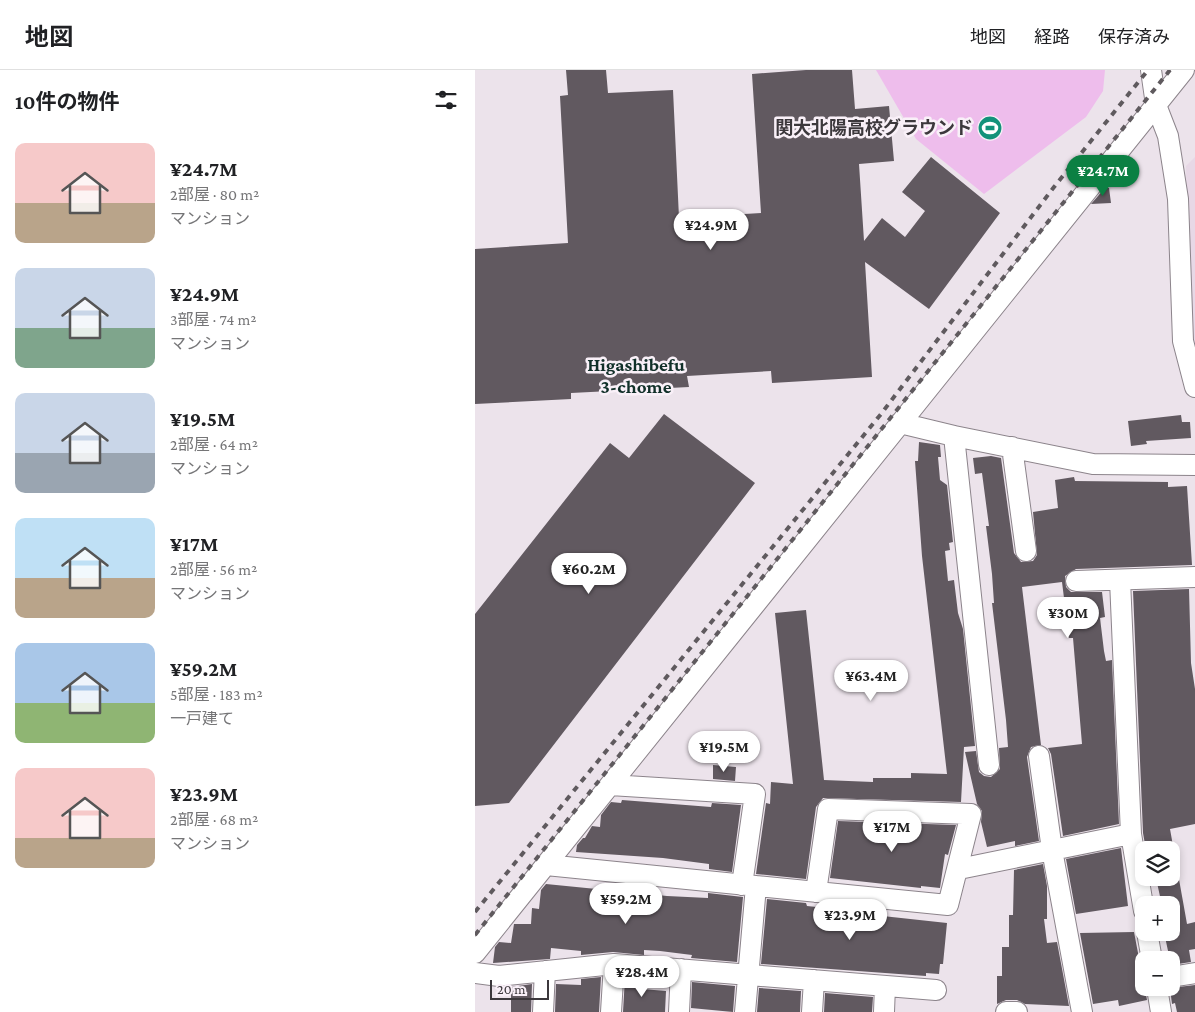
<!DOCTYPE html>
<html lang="ja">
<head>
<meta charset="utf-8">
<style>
  body { margin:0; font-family:"Crimson Pro","Noto Sans JP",serif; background:#f6f6f6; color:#202124; height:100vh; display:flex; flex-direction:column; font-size:19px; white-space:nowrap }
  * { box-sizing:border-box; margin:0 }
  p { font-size:16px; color:#757577 }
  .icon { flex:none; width:28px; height:28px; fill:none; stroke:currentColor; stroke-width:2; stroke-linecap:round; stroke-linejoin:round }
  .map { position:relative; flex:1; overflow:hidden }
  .details { display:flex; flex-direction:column; background:#fff; width:475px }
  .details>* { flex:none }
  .controls { position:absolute; left:660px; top:771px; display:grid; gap:10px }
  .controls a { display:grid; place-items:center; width:45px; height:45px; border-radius:10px; background:#fff; box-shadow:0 2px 8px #0003; font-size:25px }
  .scale { position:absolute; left:15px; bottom:12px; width:59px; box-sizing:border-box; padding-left:5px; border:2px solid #3c383c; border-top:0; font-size:14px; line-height:18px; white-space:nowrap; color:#3c383c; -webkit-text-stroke:4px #f9f0f8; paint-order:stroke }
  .price { position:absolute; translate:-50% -42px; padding:0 11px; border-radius:18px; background:#fff; color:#222; font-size:16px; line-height:32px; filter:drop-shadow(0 1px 2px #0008) }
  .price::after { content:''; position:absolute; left:50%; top:30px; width:15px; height:11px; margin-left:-8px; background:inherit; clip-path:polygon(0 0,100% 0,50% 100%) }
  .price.active { background:#0b8043; color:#fff }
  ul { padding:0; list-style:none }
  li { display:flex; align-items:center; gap:15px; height:125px; padding:0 15px }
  li span { display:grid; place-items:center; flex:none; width:140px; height:100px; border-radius:10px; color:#555 }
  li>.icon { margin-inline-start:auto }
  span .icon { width:60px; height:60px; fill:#fffc; stroke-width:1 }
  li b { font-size:21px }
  h2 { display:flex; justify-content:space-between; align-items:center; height:60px; padding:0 15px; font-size:21px }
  header { display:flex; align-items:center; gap:30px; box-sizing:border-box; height:70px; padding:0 25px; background:#fff; border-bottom:1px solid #e0e0e0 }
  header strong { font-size:24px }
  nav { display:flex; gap:28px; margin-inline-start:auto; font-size:18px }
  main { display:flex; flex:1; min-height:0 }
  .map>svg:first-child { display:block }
  .built { fill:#e7d8e6 }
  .green { fill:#eebdec }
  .building { fill:#615960 }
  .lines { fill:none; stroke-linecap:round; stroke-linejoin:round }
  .minor-casing { stroke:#8c848b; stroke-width:22 }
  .minor { stroke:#fff; stroke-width:20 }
  .rail { stroke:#5f5a5e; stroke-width:4; stroke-dasharray:6 6; stroke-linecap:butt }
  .labels { text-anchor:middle; stroke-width:5; stroke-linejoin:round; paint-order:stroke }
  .poi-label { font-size:18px; font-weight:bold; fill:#3c383c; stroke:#f9f0f8; text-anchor:end }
  .neighbourhood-label { font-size:19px; font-weight:bold; fill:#113029; stroke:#f9f0f8 }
</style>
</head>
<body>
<header>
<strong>地図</strong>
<nav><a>地図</a><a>経路</a><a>保存済み</a></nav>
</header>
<main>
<section class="details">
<h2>10件の物件<svg class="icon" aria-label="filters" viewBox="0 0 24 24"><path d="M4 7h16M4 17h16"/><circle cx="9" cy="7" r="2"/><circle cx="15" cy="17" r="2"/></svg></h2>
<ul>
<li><span style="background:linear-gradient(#f6c9c9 60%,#b9a48a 0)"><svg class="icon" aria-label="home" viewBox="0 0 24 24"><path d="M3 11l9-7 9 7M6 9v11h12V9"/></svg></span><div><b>¥24.7M</b><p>2部屋 · 80 m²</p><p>マンション</p></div></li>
<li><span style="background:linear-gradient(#c9d6e8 60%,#7fa58c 0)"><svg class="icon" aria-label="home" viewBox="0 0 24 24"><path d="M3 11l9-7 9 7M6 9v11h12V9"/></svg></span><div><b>¥24.9M</b><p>3部屋 · 74 m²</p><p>マンション</p></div></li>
<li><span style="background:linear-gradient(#c9d6e8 60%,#9aa5b1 0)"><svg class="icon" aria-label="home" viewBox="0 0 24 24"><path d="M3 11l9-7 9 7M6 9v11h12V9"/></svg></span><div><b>¥19.5M</b><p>2部屋 · 64 m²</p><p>マンション</p></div></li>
<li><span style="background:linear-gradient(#bfe0f5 60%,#b9a48a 0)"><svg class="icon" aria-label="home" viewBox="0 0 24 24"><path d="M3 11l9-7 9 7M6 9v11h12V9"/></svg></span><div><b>¥17M</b><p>2部屋 · 56 m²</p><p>マンション</p></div></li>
<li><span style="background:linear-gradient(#a9c7e8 60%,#8fb573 0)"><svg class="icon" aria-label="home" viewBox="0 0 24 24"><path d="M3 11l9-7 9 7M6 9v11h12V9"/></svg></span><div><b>¥59.2M</b><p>5部屋 · 183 m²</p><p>一戸建て</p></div></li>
<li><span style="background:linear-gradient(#f6c9c9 70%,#b9a48a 0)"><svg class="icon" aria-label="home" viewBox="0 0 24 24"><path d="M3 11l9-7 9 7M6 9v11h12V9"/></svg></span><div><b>¥23.9M</b><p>2部屋 · 68 m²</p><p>マンション</p></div></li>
</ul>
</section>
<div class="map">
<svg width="720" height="942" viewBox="0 0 720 942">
  <rect width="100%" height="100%" fill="#ece3eb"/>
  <path class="built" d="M720,87V287L714,265L711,96Z"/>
  <path class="green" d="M401,0H630L628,21L611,47L509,124L441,69Z"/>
  <path class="building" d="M91,0H131L133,23L198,20L204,148L286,143L277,4L331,0H377L380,39L414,36L419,91L384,94L389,171L407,148L430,167L450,141L427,122L456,87L525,143L454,239L390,192L397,307L297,313L296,301L212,306L214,317L96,323V329L0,334V179L93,173L85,26L93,25Z
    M630,118H634L636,133L616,134Z
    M189,344L280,413L34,733L0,736V544L135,373L154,388Z
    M706,345L707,352H715L716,368L671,371L672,374L656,376L653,351Z
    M444,372L465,375L466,387H463L465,410L472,415L478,472L474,473L475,480L470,481L473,511L479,510L483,543L488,559L500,676L489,677L486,732L348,728L341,737L331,809L281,804L291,733L295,734L296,712L318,714L300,543L331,540L349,710L398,712V708H436V703L472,704L447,486L440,391H443Z
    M516,386L526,388L539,483L546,492L558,491L562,485L558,442L583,438L580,410L599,407L600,411L693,412V417L712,416L717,495L601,499L590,506L591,517L596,522H627L630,547L625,548L629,581L631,591L637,590L644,754L588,766L576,684L573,678L607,674L598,568H594L587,512L547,517L566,675L556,677L552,687L564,771L540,776V771L512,777L506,752L507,741L502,734L490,682L501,681L504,702L509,706L516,707L525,699L524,678L533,677L531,650L517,533H519L517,504L511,456H514L507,403L500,404L498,388Z
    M714,519L716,593L720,619V754L695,759L712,854L720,852V879L714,880L716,892L696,895L689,862H697L696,835H693V830L686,831L681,808H696V780H671L668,763L658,521Z
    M238,695L261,697L260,711L238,709Z
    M147,730L236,737L237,733L266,735L257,802L234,799V794L188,788L101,782L102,775L108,768H110L117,756L125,757L126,745L136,732L146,733Z
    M363,751L481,755L473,785L470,784L465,818L446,816V818L355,808Z
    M646,778L653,836L601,844L591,789Z
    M568,794L572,816V849H569L572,873L582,872L594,936L550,934L542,930H531L522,934V906H527V877H534V845H538L539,800Z
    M71,814L192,826L233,828V823L268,827L262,892L216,888L217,885L185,881L169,880V885L138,882L106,885V881L76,878L75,889L18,893L20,877L24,872L36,873L39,854H56L57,838L64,839L66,820Z
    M292,829L331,833L332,836L380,841V843L472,853L468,894H465L464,904L451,903V906L286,894Z
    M659,862L672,930L644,936L643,930L618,934L605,863Z
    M126,907L124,942H80L81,914L106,915V909Z
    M150,907L168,908L167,919L191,921L190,942H148Z
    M217,912L260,916L258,942L216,938Z
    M57,914L56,942H36V917Z
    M720,915V942H702L700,933L697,934L695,918Z
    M284,918L326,921L325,942H282Z
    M350,923L398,927L397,942H349Z"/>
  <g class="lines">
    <defs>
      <path id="minor" d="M676,0L681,35L693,66L703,129L708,271L720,317
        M425,353L479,366L514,695
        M479,366L618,394L720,395
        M537,377L551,481
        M645,510L656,764L669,841
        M601,511L720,507
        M564,686L577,780L607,942
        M135,715L280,724L267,815
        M71,795L473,835L496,744L353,739L341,822
        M484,799L656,764
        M672,862L677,890
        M0,883L709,0
        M0,903L24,906L139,894L461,920
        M696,907L720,903
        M682,918L686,942
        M68,942L70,901
        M136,942L139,894
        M204,942L206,899
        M270,942L281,816
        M337,942L339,910
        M409,942L410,916
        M531,942H542"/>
    </defs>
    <use href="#minor" class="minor-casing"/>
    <use href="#minor" class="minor"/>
    <path class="rail" d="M0,842L406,344L579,117L673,0
      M0,865L695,0"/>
  </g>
  <defs>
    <symbol id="stadium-disc" viewBox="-11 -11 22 22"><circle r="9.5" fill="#13927a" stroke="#f9f0f8"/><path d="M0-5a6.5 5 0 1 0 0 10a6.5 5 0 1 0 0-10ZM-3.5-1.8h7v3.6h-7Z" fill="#fff"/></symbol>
  </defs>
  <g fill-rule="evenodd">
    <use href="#stadium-disc" x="501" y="44" width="28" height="28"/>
  </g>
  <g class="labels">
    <g class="poi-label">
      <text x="498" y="64">関大北陽高校グラウンド</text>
    </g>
    <g class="neighbourhood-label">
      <text x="161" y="301">Higashibefu<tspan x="161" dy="22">3-chome</tspan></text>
    </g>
  </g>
</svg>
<div class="controls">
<a><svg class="icon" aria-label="layers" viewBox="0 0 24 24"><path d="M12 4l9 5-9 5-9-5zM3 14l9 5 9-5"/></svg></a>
<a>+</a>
<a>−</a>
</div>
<div class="scale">20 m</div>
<b class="price active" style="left:628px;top:127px">¥24.7M</b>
<b class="price" style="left:236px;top:181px">¥24.9M</b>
<b class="price" style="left:114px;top:525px">¥60.2M</b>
<b class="price" style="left:593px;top:569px">¥30M</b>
<b class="price" style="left:396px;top:632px">¥63.4M</b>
<b class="price" style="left:249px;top:703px">¥19.5M</b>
<b class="price" style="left:417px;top:783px">¥17M</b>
<b class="price" style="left:151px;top:855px">¥59.2M</b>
<b class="price" style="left:375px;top:871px">¥23.9M</b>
<b class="price" style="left:167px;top:928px">¥28.4M</b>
</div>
</main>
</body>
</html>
